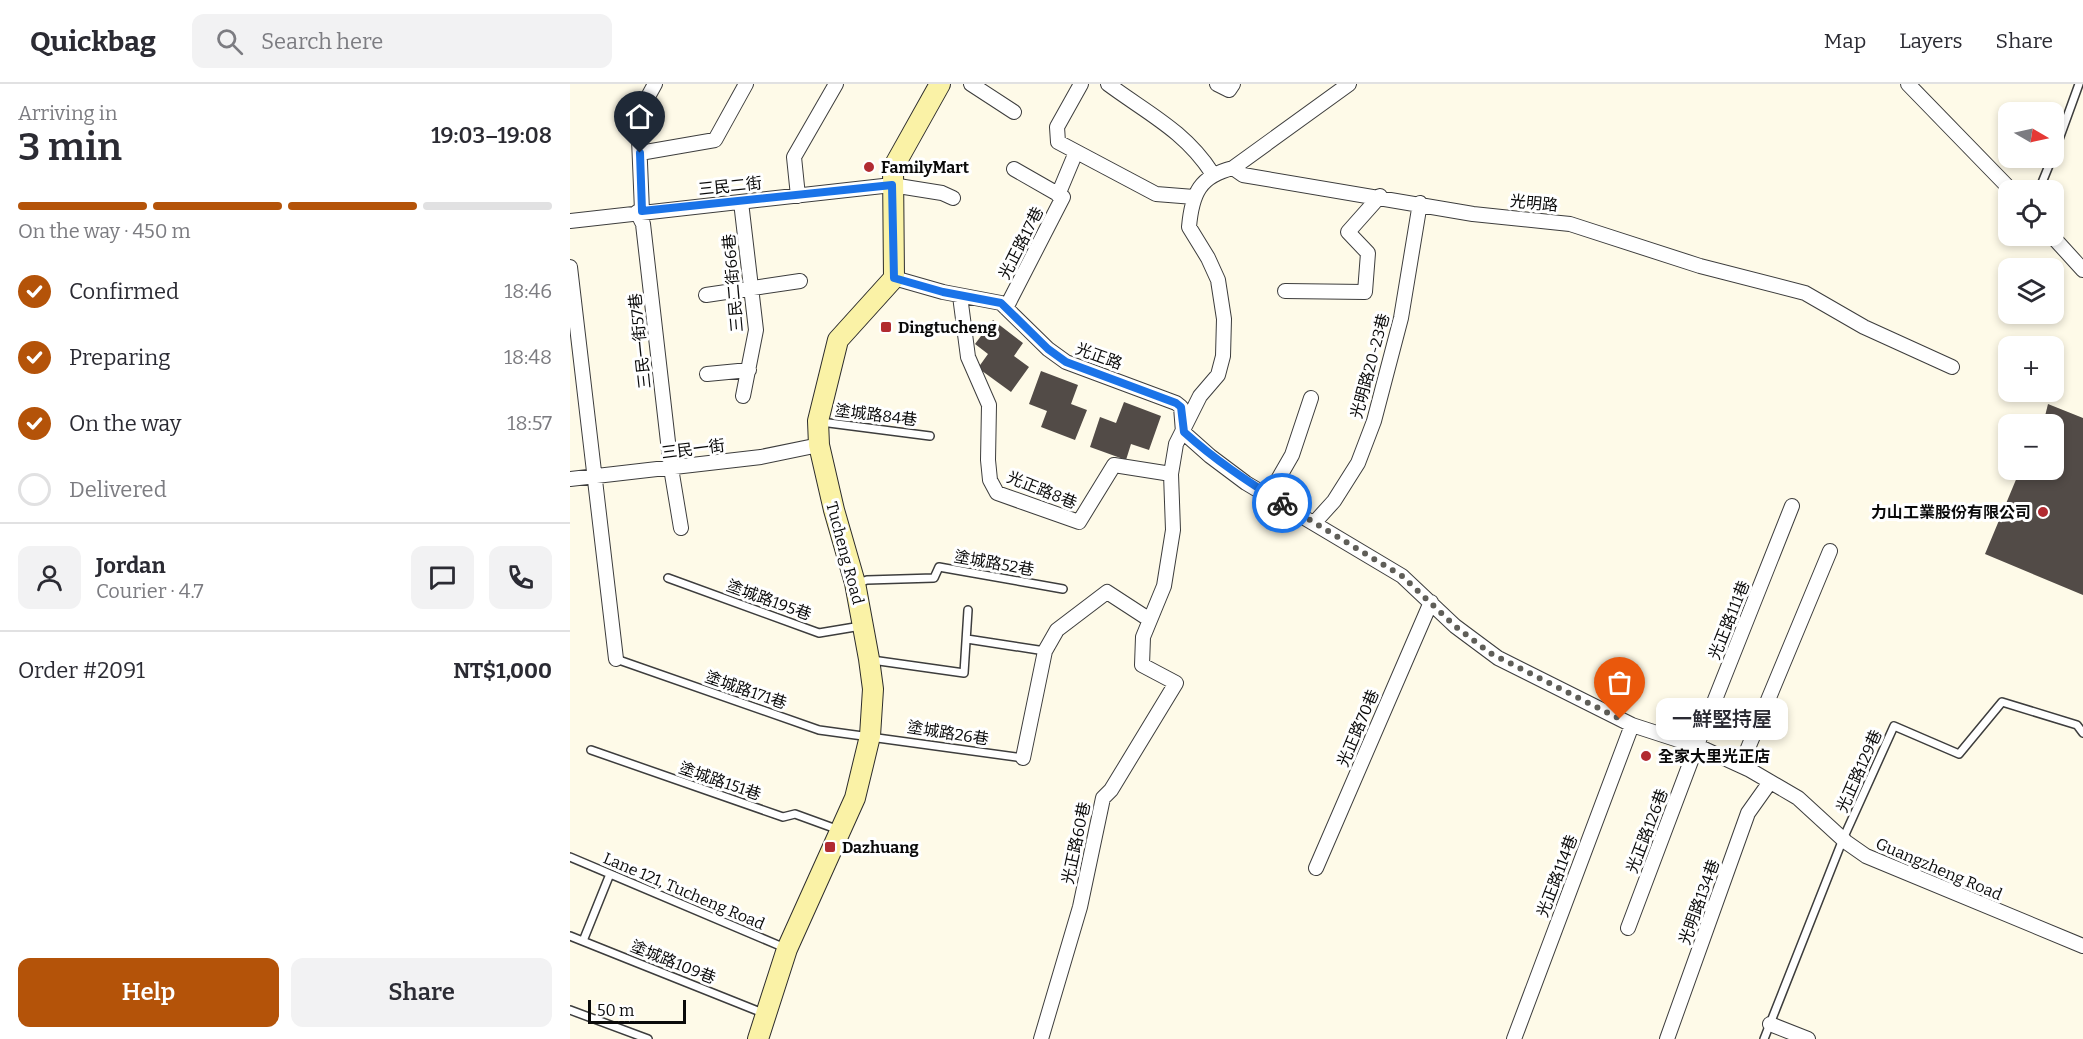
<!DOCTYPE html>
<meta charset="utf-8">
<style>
:root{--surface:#fff;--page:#f2f2f3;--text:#2b2b33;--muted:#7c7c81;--line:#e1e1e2;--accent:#b45309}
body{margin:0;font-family:Bitter,"Noto Sans TC",serif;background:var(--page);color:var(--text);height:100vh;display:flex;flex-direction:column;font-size:22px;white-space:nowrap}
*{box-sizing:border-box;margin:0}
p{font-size:20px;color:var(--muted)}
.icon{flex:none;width:33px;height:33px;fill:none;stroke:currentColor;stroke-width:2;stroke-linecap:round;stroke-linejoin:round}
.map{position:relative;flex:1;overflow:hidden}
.side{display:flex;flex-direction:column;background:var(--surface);width:570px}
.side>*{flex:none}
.needle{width:39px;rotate:99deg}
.buttons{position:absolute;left:1428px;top:18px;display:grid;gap:12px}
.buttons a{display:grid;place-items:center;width:66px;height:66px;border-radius:12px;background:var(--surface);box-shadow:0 3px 9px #0003;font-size:30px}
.scale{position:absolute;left:18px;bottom:15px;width:98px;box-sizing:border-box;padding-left:6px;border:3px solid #0a0a0a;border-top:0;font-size:16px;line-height:21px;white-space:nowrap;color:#0a0a0a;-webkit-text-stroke:4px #fff;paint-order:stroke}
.pin{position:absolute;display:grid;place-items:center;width:51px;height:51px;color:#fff;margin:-62px -26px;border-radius:50% 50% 50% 0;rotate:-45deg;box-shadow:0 0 6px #0007}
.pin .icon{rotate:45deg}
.courier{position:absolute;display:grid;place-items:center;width:60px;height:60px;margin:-30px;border:4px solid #1a73e8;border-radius:50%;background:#fff;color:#222;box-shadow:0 2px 8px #0007}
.bubble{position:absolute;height:42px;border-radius:12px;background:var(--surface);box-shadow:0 3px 9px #0003;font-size:20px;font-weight:600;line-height:42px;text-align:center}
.summary em{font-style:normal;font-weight:600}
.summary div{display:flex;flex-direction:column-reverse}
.summary{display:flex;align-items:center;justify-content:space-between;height:102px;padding:0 18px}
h1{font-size:39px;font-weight:600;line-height:45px}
.bar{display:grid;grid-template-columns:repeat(4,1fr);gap:9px 6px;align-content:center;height:72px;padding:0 18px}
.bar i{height:8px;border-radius:4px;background:var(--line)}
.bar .current{background:var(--accent)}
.bar p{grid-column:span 4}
.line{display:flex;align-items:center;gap:15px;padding:0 18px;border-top:2px solid var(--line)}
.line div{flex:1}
.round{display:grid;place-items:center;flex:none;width:63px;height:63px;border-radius:12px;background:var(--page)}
ol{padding:0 18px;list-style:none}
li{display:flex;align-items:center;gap:18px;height:66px}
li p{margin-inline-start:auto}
li .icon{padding:6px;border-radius:50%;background:var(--accent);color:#fff;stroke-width:4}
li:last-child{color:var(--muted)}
li i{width:33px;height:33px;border:3px solid var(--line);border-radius:50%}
.cta{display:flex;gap:12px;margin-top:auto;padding:12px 18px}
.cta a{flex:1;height:69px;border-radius:12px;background:var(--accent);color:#fff;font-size:24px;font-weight:600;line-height:69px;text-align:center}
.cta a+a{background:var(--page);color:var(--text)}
header{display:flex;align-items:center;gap:36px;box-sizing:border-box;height:84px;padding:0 30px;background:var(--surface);border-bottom:2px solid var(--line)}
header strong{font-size:28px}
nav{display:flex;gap:33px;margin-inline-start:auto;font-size:21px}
.search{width:420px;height:54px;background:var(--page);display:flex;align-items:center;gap:15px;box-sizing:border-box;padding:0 21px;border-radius:12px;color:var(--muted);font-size:22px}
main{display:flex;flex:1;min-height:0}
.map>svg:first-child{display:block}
.building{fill:#524b47}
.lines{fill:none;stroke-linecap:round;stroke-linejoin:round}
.lane-casing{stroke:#3d3d3d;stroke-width:10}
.street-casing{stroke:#3d3d3d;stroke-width:16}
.secondary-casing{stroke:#2c2c2c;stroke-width:22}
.lane{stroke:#fff;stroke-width:7}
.street{stroke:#fff;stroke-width:14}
.secondary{stroke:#faf2a6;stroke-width:20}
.done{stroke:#5f5e58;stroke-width:6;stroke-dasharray:0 10.8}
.route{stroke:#1a73e8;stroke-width:8}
.poi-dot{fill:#b12b31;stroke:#fff;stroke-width:2}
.labels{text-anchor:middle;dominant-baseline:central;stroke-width:6;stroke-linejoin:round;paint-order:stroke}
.poi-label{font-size:16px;font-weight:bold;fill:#0a0a0a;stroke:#fff;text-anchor:start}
.street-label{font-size:16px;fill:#0a0a0a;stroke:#fff}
</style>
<header>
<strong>Quickbag</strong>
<div class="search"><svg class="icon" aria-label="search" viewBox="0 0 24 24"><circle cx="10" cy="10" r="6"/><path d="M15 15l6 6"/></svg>Search here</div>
<nav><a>Map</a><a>Layers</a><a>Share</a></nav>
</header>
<main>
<section class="side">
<div class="summary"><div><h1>3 min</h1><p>Arriving in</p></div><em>19:03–19:08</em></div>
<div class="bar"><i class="current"></i><i class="current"></i><i class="current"></i><i></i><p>On the way · 450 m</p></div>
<ol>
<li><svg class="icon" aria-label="check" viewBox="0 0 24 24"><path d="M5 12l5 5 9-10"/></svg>Confirmed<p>18:46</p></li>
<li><svg class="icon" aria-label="check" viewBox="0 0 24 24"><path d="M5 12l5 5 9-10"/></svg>Preparing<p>18:48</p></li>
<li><svg class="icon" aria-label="check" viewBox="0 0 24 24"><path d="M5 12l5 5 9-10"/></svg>On the way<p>18:57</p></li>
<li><i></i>Delivered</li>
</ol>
<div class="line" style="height:108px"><a class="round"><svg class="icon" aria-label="person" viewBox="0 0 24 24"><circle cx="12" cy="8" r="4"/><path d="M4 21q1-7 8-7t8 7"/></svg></a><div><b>Jordan</b><p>Courier · 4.7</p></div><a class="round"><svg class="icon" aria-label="chat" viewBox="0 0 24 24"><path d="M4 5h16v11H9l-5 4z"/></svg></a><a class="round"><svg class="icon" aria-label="phone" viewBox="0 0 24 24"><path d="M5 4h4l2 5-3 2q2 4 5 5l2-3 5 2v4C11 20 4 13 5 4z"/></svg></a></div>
<div class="line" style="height:78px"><div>Order #2091</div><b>NT$1,000</b></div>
<div class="cta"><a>Help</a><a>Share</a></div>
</section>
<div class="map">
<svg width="1513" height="955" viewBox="0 0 1513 955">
<rect width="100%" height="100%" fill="#fefae8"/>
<!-- building -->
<path class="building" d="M423,236L453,259L444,272L459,283L441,308L408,284L418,270L405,260Z
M471,287L508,301L501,320L517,326L505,356L471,343L477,327L459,320Z
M554,318L591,332L579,366L561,360L556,376L520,363L530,333L546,339Z
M1478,320L1513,334V511L1415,470L1450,386H1484V340H1468L1471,332H1475Z"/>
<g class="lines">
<!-- lane casing -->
<g class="lane-casing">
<path id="lane" d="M1484,69L1509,0
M1469,106L1482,74
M251,338L360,352
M98,494L249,549L291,542
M288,499L297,496L364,494L369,483L493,505
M397,555L475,567
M46,575L249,646L453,674
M302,576L394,589L398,526
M21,666L213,733L225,730L269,746
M0,773L215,864
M0,852L193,929
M13,857L40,790
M0,926L78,955
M1194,955L1273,755L1324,642L1389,670L1432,618L1507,641L1513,649"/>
</g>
<!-- street casing -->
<g class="street-casing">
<path id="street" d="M401,0L444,28
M511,0L487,43L488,58L586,110L624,113
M538,0C577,29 615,47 642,89
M647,0L659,6L663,0
M1338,0L1441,106
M70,69L145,56L176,0
M663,84L673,91L903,130L1000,140L1130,182L1235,209L1294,243L1382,283
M488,111L506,68
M228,112L224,73L266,0
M171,118L186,246L173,312
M72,127L68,31L85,0
M67,128L73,140L101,384L111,444
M0,137L322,101L372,109L383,114
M1482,152L1513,186
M0,183L46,575
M324,194L373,208L431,219L478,265L496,278L606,319L611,323L613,348L640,372L676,399L832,492L885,542L928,574L1062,641L1130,663L1180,686L1228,714L1276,758L1296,772L1513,862
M715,207L795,208L798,169L778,148L810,112
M136,211L230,197
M390,212L398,273L419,321L418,376L420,396L427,409L509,438L544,381L601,390
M436,224L493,113L444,85
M137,290L179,286
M0,395L191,373L249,361
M699,411L722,371L741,314
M745,438L764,417L788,379L804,337L831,234L850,119
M453,674L475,567L487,546L537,508L580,536
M1171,681L1260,467
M746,784L861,518
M1058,844L1127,661L1222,422
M1200,940L1238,955
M471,955L510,823L533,714L541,706L606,599L572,581L573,553L594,502L603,446L601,390L606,360L630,312L648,291L653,272L654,235L648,196L638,174L619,143C622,109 630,92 663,84L779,0
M944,955L1062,641
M1097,955L1178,729L1200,698"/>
</g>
<!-- secondary casing -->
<g class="secondary-casing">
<path id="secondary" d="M188,955L217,865L285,714L300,652L303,605L299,575L285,499L264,426L249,361L248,337L268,256L324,194L323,84L370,0"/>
</g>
<!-- lane -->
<use href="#lane" class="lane"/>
<!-- street -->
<use href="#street" class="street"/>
<!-- secondary -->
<use href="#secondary" class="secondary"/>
</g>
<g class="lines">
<!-- done -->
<path class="done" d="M712,419L832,492L885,542L920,569L1050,635"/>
<!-- route -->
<path class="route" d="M70,69L72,127L322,101L324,194L373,208L431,219L478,265L496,278L606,319L611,323L614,348C645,376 677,397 712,419"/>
</g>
<!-- markers -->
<g class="poi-dot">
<circle cx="299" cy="83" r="6"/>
<rect x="310" y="237" width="12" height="12" rx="3"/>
<circle cx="1473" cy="428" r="6"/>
<circle cx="1076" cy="672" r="6"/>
<rect x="254" y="757" width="12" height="12" rx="3"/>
</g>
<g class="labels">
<!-- poi labels -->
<g class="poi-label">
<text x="311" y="83">FamilyMart</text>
<text x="328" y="243">Dingtucheng</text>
<text x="1461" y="428" text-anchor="end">力山工業股份有限公司</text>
<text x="1088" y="672">全家大里光正店</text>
<text x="272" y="763">Dazhuang</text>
</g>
<!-- street labels -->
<g class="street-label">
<text transform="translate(160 102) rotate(-6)">三民二街</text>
<text transform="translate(964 119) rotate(6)">光明路</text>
<text transform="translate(451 159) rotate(-63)">光正路17巷</text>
<text transform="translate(163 199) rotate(-95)">三民二街66巷</text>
<text transform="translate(70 257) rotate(-96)">三民一街57巷</text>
<text transform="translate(529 272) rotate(20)">光正路</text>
<text transform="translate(800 282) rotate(-75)">光明路20-23巷</text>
<text transform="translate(306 331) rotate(7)">塗城路84巷</text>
<text transform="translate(123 365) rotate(-7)">三民一街</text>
<text transform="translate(472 406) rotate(22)">光正路8巷</text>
<text transform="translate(275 469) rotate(75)">Tucheng Road</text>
<text transform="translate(424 479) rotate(10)">塗城路52巷</text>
<text transform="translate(199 516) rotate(20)">塗城路195巷</text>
<text transform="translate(1159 536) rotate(-68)">光正路111巷</text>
<text transform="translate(176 606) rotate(19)">塗城路171巷</text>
<text transform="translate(788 644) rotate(-67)">光正路70巷</text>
<text transform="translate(378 649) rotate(9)">塗城路26巷</text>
<text transform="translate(1289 687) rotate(-66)">光正路129巷</text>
<text transform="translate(150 697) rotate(19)">塗城路151巷</text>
<text transform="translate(1077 747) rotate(-69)">光正路126巷</text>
<text transform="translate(506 759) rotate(-78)">光正路60巷</text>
<text transform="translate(1369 785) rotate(23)">Guangzheng Road</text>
<text transform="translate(987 792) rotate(-69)">光正路114巷</text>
<text transform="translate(114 807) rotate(23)">Lane 121, Tucheng Road</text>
<text transform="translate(1129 818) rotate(-70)">光明路134巷</text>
<text transform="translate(103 878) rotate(22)">塗城路109巷</text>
</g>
</g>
</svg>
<div class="buttons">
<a><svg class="needle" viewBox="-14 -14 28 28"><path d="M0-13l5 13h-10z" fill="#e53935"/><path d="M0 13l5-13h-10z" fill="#7c7c81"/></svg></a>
<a><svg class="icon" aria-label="locate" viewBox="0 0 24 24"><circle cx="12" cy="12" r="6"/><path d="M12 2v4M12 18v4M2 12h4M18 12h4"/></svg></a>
<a><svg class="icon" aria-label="layers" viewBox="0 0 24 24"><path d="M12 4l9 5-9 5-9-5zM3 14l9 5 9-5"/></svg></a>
<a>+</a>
<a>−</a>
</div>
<div class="scale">50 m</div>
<div class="pin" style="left:1050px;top:635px;background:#ea580c"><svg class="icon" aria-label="bag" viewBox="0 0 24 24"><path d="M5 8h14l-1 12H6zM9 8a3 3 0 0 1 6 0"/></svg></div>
<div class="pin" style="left:70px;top:69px;background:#1f2937"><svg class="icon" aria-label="home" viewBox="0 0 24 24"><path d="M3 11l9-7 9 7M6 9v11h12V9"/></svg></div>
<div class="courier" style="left:712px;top:419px"><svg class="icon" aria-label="bike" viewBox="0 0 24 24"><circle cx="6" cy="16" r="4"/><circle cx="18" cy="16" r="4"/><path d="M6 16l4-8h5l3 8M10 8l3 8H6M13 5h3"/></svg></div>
<div class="bubble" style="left:1086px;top:614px;width:132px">一鮮堅持屋</div>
</div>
</main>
